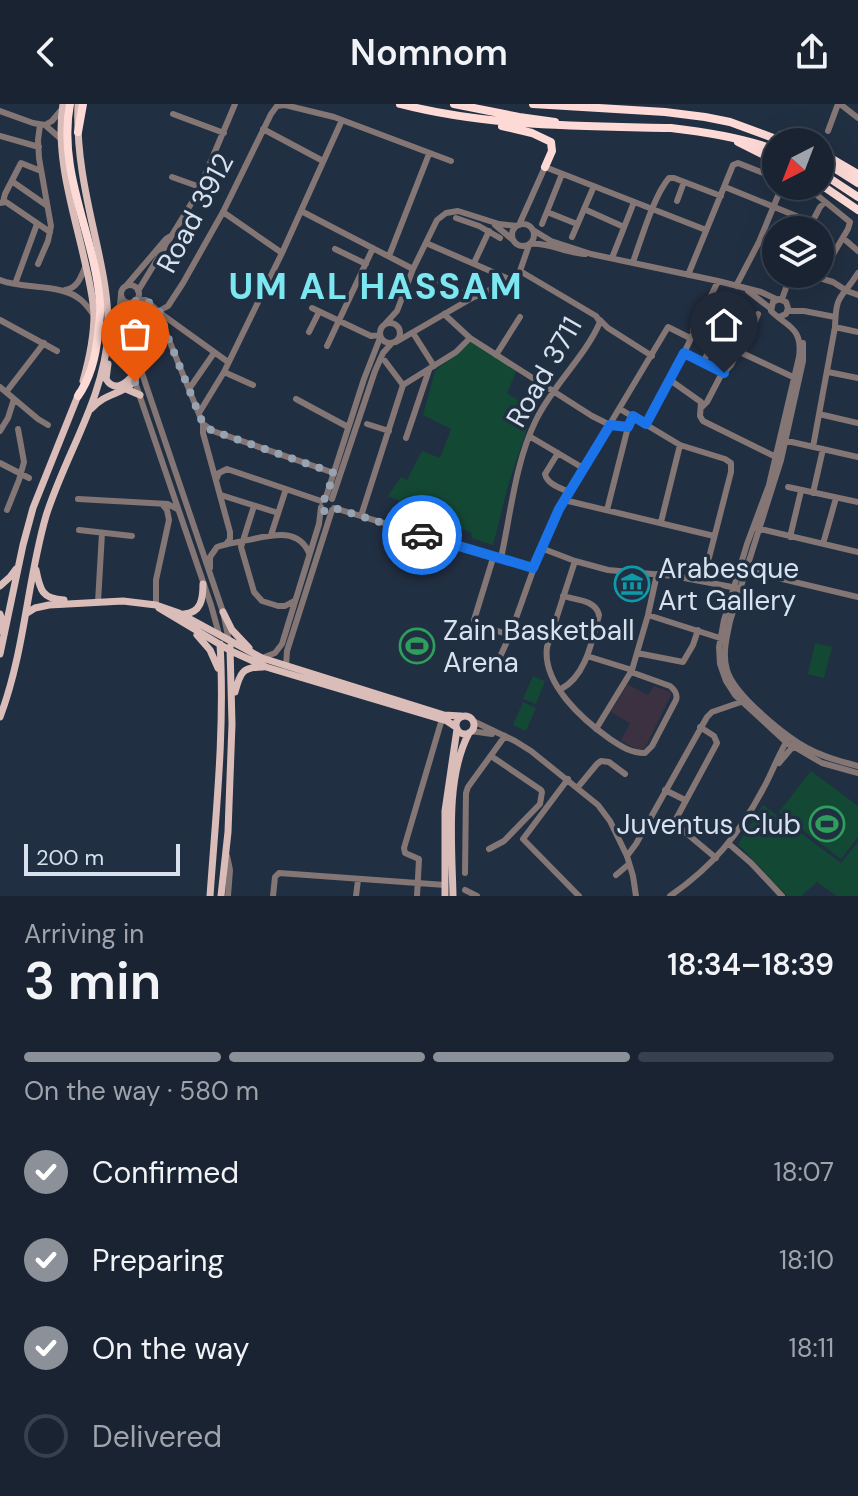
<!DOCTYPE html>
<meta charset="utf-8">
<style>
:root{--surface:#192332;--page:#222b3a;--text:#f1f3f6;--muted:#9fa4ac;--line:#37404d;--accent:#8c9099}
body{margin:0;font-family:"DM Sans",sans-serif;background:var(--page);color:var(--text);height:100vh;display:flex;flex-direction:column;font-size:30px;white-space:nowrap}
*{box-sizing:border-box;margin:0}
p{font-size:26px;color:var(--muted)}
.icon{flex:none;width:44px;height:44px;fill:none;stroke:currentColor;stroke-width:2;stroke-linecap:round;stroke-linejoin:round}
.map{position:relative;height:792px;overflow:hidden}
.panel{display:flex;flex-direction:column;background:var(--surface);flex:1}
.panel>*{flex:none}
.needle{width:52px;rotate:222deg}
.fabs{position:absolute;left:762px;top:24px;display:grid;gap:16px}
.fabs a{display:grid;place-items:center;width:72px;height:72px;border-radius:50%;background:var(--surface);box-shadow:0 8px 32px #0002,0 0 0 2px var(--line);font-size:40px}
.scale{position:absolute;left:24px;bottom:20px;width:156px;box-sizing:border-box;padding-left:8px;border:4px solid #d8e2ee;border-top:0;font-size:22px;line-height:28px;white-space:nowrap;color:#d8e2ee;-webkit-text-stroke:6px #212f42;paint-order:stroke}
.pin{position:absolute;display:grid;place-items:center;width:68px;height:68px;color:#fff;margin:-82px -34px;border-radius:50% 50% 50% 0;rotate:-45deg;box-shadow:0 0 8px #0007}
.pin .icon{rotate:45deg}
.courier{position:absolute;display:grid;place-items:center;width:80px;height:80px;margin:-40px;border:6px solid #1a73e8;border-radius:50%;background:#fff;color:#222;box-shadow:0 2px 10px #0007}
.head em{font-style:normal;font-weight:600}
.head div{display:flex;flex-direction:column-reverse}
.head{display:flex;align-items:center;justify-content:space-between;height:136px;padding:0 24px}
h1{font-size:52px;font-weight:600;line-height:60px}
.bar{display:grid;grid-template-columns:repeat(4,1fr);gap:12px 8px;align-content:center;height:96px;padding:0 24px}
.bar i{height:10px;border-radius:6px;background:var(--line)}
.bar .on{background:var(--accent)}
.bar p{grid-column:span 4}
ol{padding:0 24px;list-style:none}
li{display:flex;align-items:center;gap:24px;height:88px}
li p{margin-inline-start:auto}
li .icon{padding:8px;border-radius:50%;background:var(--accent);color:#fff;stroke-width:4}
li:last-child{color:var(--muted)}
li i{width:44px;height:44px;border:4px solid var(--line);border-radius:50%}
header{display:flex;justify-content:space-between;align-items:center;height:104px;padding:0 24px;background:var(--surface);font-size:36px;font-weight:600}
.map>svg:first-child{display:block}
.education{fill:#3c3141}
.green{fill:#134934}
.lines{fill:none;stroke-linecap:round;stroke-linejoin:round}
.minor{stroke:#847674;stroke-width:6}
.major{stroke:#dabdb9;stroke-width:7}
.highway{stroke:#fddad5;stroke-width:8}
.done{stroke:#98a3b2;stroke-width:8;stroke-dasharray:0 14.4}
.route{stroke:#1a73e8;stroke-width:10}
.labels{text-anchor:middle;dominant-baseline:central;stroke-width:7;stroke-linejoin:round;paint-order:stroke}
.street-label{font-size:28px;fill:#d8e2ee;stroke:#212f42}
.poi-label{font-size:28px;fill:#d8e2ee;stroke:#212f42;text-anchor:start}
.district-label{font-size:36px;font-weight:bold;letter-spacing:2px;fill:#7ce7f0;stroke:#212f42}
</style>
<header><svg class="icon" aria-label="back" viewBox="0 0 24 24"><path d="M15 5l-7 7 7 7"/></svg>Nomnom<svg class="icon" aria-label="share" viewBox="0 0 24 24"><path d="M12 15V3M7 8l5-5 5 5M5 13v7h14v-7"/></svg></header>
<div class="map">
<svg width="858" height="792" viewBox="0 0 858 792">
<rect width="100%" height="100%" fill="#212f42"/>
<!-- education -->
<path class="education" d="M627,580L648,591L654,582L670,588L671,591L645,644L639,646L621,637L630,619L611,608Z"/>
<!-- green -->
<path class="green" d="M472,237L517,266L507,289L521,298L515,315L528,322L508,381L493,441L472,434L471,428L455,423L430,409L388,392L401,373L407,376L422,347L440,354L451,325L423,311L435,267Z
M815,539L832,543L824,574L808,570Z
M533,572L545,577L536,600L523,595Z
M523,598L536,604L526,627L513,621Z
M811,667L858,702V733L841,755L779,708Z
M763,701L841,759L858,738V792H837L817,778L801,792H787L738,740Z"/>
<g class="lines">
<!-- minor -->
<path class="minor" d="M840,0L858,14
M0,7L33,19L45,21L61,35
M173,10L224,29
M45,21L52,17L62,5
M263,25L323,57
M828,27L838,0
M0,32L39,43
M172,73L200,83
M13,78L46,101
M803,82L812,87L850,118L848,125L829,157L825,160L820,159
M725,83L811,118
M677,97L684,78
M3,98L5,90L21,59L41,67
M0,99L6,98L50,128
M584,105L624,123
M301,107L413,165
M223,108L282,149
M547,108L577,120
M456,114L479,122L500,134
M542,120L562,70
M512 131a11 11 0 1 1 22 0a11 11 0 1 1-22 0Z
M495,121L513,136
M519,121L545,63L706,126
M533,126L551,137L591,150L718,177L761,188L776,195
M808,126L820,103L825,98
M572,133L594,82
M843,134L858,147
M759,138L776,145
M426,139L511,176
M530,140C548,138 566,149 585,150
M335,145L366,160
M389,152L429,50
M612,154L634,98
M633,158C641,136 654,91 669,74H674L721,92
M474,159L489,127
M38,160L48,137L51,122L39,54L38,36L40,21
M806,170L833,178L847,187L858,191
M688,171L733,61L738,59L776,74
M0,176C24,186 62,179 81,196C86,200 90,206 94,211
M439,177L472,194
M15,180L37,120
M121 190a9 9 0 1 1 18 0a9 9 0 1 1-18 0Z
M126,182L166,135L169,133
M736,182L759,138L782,82
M65,186C78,184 81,173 86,161
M138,187L197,90L235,0
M748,187L770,204
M121,191L118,216L123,243L211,501L219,530
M782,195L791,170
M135,196H146L160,209L167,231L203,320V329L230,428V435L226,440
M132,198L127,216L129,231L223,508L229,537
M312,204L371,232L380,231
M159,207L168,202L183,179L223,108L271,10L277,2L285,1L334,13L451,57
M788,207H804L835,213
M160,209L228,258
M444,210L470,234L592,312L610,321L628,323
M779,213L786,210L788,204L786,198L779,195L773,198L771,207C787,223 803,223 799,253L769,381L747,440L724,516L719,543L720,560L726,577L735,591L786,638L822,659L858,669
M0,216L57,247
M600,216L608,224L652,252
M380 229a10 10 0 1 1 20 0a10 10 0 1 1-20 0Z
M385,220L397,207L413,165L437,116L446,109L458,107L499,120L517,122
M835,223L858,228
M693,226L793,273
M309,228L319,208
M413,229L434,262
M396,238L472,194L514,175L520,167L529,141
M803,239V257L781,356L730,517C727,533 722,549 727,566C734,591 787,634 811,646C826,654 842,658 858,662
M327,242L373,144
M684,249L724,269
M742,249L758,210
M496,251L520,213
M385,257L403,281
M703,259L714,236
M224,268L253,281
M828,268L858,274
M670,276L701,298L700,312L703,317L776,353
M403,281L456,248L470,234
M0,283L38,315L48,321
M189,285L214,249
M7,287L44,239
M296,295L348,323
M702,303L707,298L720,273L731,261L738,247
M620,305L680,341L725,355L731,359V368L703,477
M199,309L224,268L282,149L342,16
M819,310L858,319
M203,320L213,327L334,369
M367,320L389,327
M646,320L684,249L718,177
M0,327L8,314L14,295
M529,332L583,364
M406,334L429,266
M783,336L858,353
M813,343L835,223C836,188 841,196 858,169
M558,349L545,370C547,380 560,384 569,388
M0,359L29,374
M216,376L219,369L227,365L321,397
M788,383L858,398
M813,389L823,345
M221,391L278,409
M326,393L364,275L380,234
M78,395L168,400L177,405
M332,395L375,267L383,249L391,240
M564,396L714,432
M254,402L241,443L254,488L262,497L278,502H285L294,497
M334,404L533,464
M7,406L19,376L24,358L18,325
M607,406L627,327L633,312
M361,412L403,281
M661,418L680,341
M756,424L858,448
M79,426L132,432
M271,431L286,385
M790,433L801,387
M823,440L836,394
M541,444L575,457L608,466L674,472L737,484
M494,451L474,516L478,521L510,531
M501,454C511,409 515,359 536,316C552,282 585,253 600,218L596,212L520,167
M575,457L547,543C542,580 583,616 610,635C622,643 631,649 645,649L652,642L676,596C678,590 675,586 670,582L631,568
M210,464V453L217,443C226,440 234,439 243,437C266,433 297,421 309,449
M744,466L858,493
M98,498L102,429
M156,501V476L169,416L167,406L162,400
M648,511L723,535
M637,549L683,558L693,541L698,526
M587,552L632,566
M262,554L275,549L282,540L319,420L321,403
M499,555L510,531L541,444L559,405L668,223L690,234
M286,562L287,547L332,406
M561,585C586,572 592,537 599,511C596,496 576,496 563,492
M473,617L515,637L531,647L598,701L610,717L627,752L633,772L636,792
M700,623L714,632L717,639L676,715L679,723L716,754
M596,625L632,566L648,511L657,470
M471,627L492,630
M779,659L795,640
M568,675L523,735L579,792
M578,683L597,660L601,657L609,658L625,670
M665,686L685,696
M729,740L751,759L782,792
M489,745L504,737L540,700L542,688L541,686L491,652
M227,752L230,766L228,792
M627,752L636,740L707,613L712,608L741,598
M465,769L466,689L468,683L505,632
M616,771L629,760
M465,786L477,792
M273,792L275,773L279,769L445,781
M356,792L358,776
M417,792L419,755L405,749L404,744L442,615
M670,792C712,763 739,731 763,685C772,669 778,651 788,635"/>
<!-- major -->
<path class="major" d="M63,0C55,51 73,105 84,154C88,172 93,191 94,210C94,232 89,256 83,277
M108,260L106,275C114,288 125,281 133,271
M126,285L140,291
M91,305C109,284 134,293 139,263
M36,466C40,486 42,495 64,496
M0,482L10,473L16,465
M159,504L231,547L266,563L447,617L456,623
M223,508L232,526L249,544
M27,509L35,504L49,501L123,497L156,501L179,509L262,554L444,611L461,612
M0,510L2,516L1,527
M184,510C201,509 203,495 203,480
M197,531L210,546L218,564
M0,550L23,441L33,404L79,289
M235,588C240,569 242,563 263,563
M456 621a9 9 0 1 1 18 0a9 9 0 1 1-18 0Z
M0,613C25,547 27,477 46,412C65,351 105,293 108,228C109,195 102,164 95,132C85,88 76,45 78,0
M210,792C216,708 225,624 220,540
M221,792L228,728L232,620L230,543
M445,792V707L457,625
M453,792C452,742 445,674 469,629"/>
<!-- highway -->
<path class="highway" d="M70,0C57,69 95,131 100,199C101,209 99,219 98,229C96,253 91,273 78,292
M400,0C489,23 580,22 671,24C706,28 743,34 776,46
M454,0L519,13L555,18
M533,0L665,8L705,13L730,18L784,38
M502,22L532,29L551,38L552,47L545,63
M78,28L83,0
M781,31L798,38
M738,38L776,57
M820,48L858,70
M820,55L858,79
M820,68L858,93
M820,80L858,106"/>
</g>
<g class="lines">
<!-- done -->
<path class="done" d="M135,278C144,256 127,240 127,218C127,210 130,204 132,198L143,195L155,202L160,209L167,231L201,315L206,323L213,327L334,369L326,393L321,399L324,407H330L334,404L422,431"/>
<!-- route -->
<path class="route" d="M422,431L533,464L559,405L610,321L628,323L633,312L646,320L684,249L724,269"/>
</g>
<!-- icons -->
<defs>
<g id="museum-ring" transform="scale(1.8)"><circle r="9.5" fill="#212f42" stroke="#0f9aa8" stroke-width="1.5"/><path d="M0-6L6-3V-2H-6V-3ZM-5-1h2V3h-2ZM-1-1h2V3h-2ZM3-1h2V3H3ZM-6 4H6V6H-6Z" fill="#0f9aa8"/></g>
<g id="stadium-ring" transform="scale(1.8)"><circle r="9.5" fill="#212f42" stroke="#2e9e5b" stroke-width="1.5"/><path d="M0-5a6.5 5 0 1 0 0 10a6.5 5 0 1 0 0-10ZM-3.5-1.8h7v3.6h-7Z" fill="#2e9e5b"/></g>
</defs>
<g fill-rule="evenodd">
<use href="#museum-ring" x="632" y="480"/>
<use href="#stadium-ring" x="417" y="542"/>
<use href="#stadium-ring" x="827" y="720"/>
</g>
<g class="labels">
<!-- street labels -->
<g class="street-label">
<text transform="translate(195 109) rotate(-62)">Road 3912</text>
<text transform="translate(544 268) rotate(-60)">Road 3711</text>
</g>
<!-- poi labels -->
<g class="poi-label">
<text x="658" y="464">Arabesque<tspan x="658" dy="32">Art Gallery</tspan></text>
<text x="443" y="526">Zain Basketball<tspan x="443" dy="32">Arena</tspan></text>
<text x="801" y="720" text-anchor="end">Juventus Club</text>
</g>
<!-- district labels -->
<g class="district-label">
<text x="376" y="182">UM AL HASSAM</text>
</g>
</g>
</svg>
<div class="fabs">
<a><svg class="needle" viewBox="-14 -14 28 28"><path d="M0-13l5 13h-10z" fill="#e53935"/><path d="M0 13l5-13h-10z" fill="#9fa4ac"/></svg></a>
<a><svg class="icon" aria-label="layers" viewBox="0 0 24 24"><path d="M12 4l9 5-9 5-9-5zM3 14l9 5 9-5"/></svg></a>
</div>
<div class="scale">200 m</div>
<div class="pin" style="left:135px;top:278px;background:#ea580c"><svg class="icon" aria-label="bag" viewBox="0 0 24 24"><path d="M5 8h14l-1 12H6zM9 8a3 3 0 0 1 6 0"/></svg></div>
<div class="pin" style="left:724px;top:269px;background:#1f2937"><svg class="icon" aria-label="home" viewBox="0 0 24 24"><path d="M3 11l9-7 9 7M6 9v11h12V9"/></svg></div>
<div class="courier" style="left:422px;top:431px"><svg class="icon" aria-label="car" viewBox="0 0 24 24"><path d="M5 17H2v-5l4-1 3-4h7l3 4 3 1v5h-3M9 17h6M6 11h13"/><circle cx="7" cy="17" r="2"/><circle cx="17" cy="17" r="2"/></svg></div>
</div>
<section class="panel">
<div class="head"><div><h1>3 min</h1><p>Arriving in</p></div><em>18:34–18:39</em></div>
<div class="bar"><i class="on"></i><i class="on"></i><i class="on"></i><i></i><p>On the way · 580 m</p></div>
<ol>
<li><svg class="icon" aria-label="check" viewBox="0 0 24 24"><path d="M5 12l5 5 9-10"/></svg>Confirmed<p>18:07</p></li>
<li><svg class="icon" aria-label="check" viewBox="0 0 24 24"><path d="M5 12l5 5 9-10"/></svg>Preparing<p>18:10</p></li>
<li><svg class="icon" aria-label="check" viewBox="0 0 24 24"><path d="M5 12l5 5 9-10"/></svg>On the way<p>18:11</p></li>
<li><i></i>Delivered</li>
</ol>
</section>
